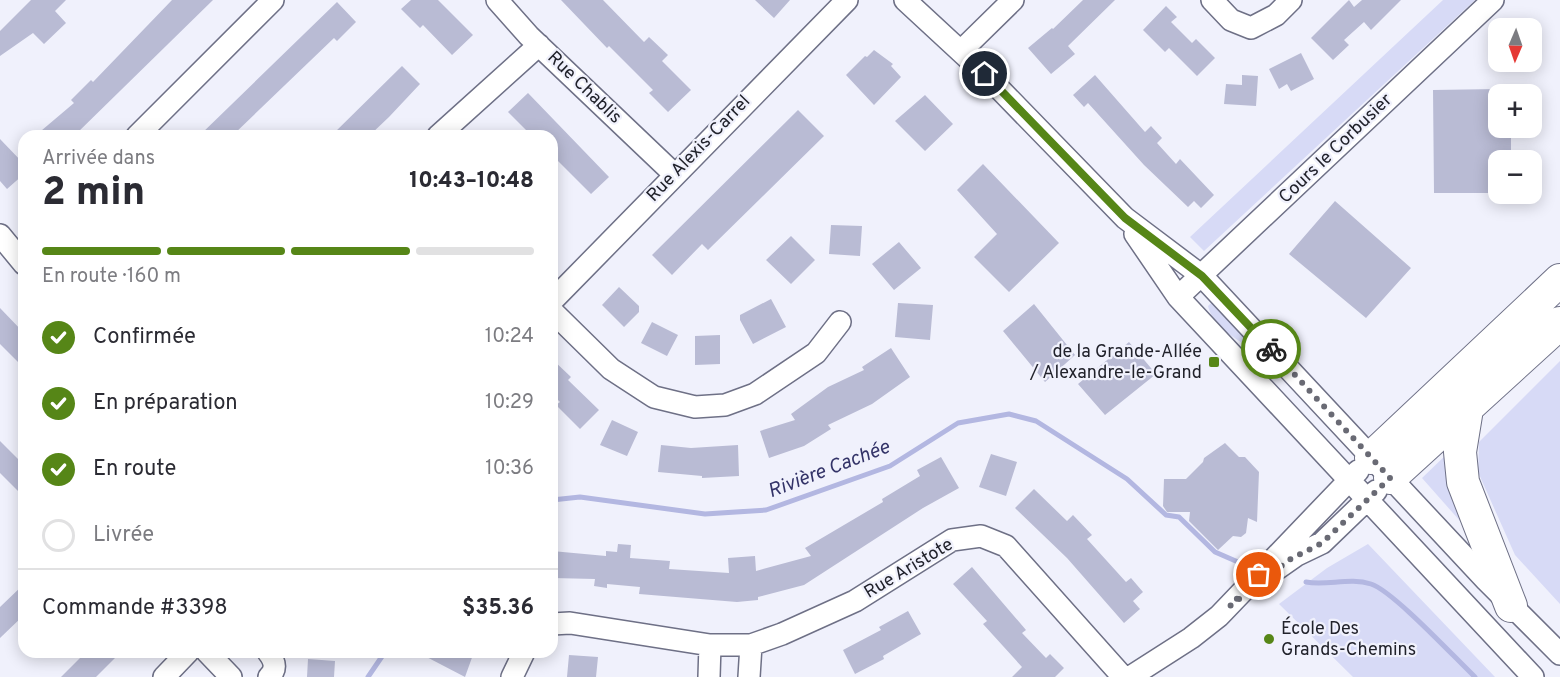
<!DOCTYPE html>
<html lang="fr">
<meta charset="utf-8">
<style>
:root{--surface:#fff;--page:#f2f2f3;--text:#2b2b33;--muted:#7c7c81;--line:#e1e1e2;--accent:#568617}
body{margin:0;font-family:Overpass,sans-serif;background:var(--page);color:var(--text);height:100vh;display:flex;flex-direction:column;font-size:22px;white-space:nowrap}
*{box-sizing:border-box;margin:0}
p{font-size:20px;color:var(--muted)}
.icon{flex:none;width:33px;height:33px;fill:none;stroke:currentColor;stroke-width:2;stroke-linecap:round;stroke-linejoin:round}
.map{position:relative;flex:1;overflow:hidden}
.drawer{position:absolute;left:18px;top:130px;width:540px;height:528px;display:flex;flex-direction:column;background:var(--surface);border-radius:18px;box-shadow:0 3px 15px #0003}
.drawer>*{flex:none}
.needle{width:39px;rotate:182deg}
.buttons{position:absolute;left:1488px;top:18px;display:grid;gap:12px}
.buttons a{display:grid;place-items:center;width:54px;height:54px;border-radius:12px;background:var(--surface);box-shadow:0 3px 15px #0003;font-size:30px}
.pin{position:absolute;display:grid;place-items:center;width:51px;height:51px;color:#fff;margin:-26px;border:3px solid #fff;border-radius:50%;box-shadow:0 2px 6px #0007}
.courier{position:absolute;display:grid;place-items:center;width:60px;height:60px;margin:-30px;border:4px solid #568617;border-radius:50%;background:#fff;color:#222;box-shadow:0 2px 8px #0007}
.overview em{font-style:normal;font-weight:800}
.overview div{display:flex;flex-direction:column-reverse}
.overview{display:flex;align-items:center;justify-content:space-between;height:102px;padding:0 24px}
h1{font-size:39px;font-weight:800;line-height:45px}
.bar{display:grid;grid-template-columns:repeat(4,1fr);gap:9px 6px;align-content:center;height:72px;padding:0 24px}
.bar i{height:8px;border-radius:4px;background:var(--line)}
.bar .current{background:var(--accent)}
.bar p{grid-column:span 4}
.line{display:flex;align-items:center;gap:15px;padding:0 24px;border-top:2px solid var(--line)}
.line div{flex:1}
ol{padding:0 24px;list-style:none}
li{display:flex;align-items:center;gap:18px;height:66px}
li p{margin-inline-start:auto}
li .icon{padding:6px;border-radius:50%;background:var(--accent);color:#fff;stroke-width:4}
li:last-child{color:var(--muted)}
li i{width:33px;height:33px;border:3px solid var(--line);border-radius:50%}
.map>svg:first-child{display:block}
.green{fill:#d7daf6}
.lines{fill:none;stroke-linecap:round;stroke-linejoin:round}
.stream{stroke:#b3b7e1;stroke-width:5}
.building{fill:#b9bbd4}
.minor-casing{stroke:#6e7086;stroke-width:24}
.highway-casing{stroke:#6e7086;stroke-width:34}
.minor{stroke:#fff;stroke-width:21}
.highway{stroke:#fff;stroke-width:32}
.done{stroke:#696a74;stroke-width:6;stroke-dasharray:0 10.8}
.route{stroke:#568617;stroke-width:8}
.poi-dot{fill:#568617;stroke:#f0f1fc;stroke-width:2}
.labels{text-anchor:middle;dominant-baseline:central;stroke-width:4.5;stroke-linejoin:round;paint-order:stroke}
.street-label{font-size:18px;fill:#21222b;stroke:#f0f1fc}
.poi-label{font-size:18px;fill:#21222b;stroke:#f0f1fc;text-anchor:end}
.water-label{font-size:20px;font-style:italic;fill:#333368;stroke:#f0f1fc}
</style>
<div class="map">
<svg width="1560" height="677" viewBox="0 0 1560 677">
<rect width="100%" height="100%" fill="#f0f1fc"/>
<!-- green -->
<path class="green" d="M1443,0H1475L1204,251L1190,237Z
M1211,303L1213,304L1258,351L1256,352C1239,340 1213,328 1208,306Z
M1560,361V604L1515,555L1478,472L1479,442Z
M1448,453L1468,530L1422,478Z
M1368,544L1495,677H1353L1279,604L1327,568Z"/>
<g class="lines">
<!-- stream -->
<path class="stream" d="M552,500L580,497L705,514L766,510L890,466L958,423L1009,414L1036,421L1127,479L1166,515L1179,517L1215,552L1238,562
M1306,582C1327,586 1350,577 1371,584C1393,591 1454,657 1475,677
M368,677L385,652"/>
</g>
<!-- building -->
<path class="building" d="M31,0H66L55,11L66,23L44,44L33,33L0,56V31Z
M172,0H213L74,136H35L74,103L71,100L91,80L93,82Z
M411,0H438L473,35L452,55L423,25L420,28L401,9Z
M561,0H603L644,42L649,37L668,55L662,61L691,90L668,112L649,93L653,90L609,46L607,48Z
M755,0H790L774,18Z
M1083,0H1115L1068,46L1075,54L1051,74L1028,48L1052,28L1053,29Z
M1349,0L1354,7L1362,0H1401L1371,30L1364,22L1344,40L1349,45L1333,60L1311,38Z
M337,2L356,22L337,41L334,38L232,136H199Z
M1166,6L1177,17L1171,22L1192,43L1196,39L1215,58L1197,76L1169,48L1165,52L1143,30Z
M874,50L893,64L891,66L901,77L874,105L846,75L865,56L867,57Z
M1301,53L1314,79L1291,91L1287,84L1279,89L1269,69Z
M402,66L420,84L389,117L369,136H331Z
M1095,75L1145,132L1151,126L1162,138L1157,143L1176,164L1180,159L1214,195L1201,208L1194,201L1188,207L1144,165L1088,103L1084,107L1073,95Z
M1242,75L1258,76L1256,106L1224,104L1226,84L1242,85Z
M1498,89V128H1511V160H1498V193H1434L1433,90Z
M528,93L609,177L591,194L552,155V136H532L508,112Z
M925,95L953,124L925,151L895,121Z
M798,110L824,136L708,250L702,244L672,275L652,255Z
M0,139L24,164V174L7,189L0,181Z
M983,164L1059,243L1009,292L974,257L997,234L957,190Z
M1335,201L1411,268L1366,318L1289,254Z
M831,225L862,226L860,256L829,254Z
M791,236L815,260L791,284L766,260Z
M899,242L921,268L894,290L872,264Z
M619,287L639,306V312L624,327L602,305Z
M771,299L786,327L753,344L740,320V315Z
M898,303L933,305L930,340L895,337Z
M1034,304L1075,355L1045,382L1003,331Z
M0,308L24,333V368L0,344Z
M652,322L678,335L667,356L641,343Z
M720,335V364L695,365V336Z
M1129,342L1156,374L1105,415L1078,384Z
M891,348L910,377L872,404L828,425L831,429L804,446L769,458L760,431L795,420L791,414L828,387L864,370L862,367Z
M552,359L571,377L568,380L599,410L580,429L556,405L560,402L552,394Z
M612,420L638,432L627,456L600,445Z
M0,441L24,465V497L0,473Z
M1225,443L1239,457H1245L1259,472L1257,522L1248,518L1246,533L1241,537L1233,536L1218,550L1189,521L1190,512H1167L1163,506L1164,479H1186L1203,462L1204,458Z
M661,445L691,448L738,445L739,476L702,478V476L658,472Z
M991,454L1017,462L1006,496L979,487Z
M941,457L959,488L923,508L804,585L758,597V600L737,602L639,594L640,587L607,584V588L594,586L595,579L552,578V551L606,556V551L617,552L618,544L631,545L630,558L670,561L669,569L729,573L728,558L755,556L756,571L811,556L805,548L883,502L882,499L920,476L917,470Z
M1034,489L1067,521L1073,515L1092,535L1087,539L1126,582L1131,578L1143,592L1133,601L1140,609L1124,623L1067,558L1015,508Z
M972,567L1026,630L1022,633L1046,658L1050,654L1064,668L1055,677H1012L1022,667L983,624L987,621L953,584Z
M24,584V615L0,638V607Z
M908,611L921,634L883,656L884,659L855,674L843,650L881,630L879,627Z
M86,652H121L96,677H61Z
M417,652H474L465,677Z
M569,655L598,657L596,677H567Z
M308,659L335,661L334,677H307Z"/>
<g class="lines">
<!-- minor casing -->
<g class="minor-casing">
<path id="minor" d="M497,0L529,36L674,174
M905,0L985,74L1125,218L1202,276L1486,580L1560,654
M1212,0L1231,20L1251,28L1276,15L1291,0
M961,51L1013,0
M137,136L273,0
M438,136L539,45
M1135,234L1178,297L1533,677
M0,235L24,264
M1178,297L1493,0
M552,301L847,0
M552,311L611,369L654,397L695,407L725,405L755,394L816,353L840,322
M1277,569L1297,555L1322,543L1376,491
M552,624L570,623L710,645H751L782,634L855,601L952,540L981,536L1006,546L1123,677
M207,652L231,677
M268,652C275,661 277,669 269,677
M164,677L188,652
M512,677L524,652
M709,677L710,645
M749,677L751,645
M1130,677L1191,638L1219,616L1358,471"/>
</g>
<!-- highway casing -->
<g class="highway-casing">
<path id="highway" d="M1467,409L1460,452L1463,482L1511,606
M1371,458L1560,280
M1390,478L1560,323"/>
</g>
<!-- minor -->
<use href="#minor" class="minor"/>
<!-- highway -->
<use href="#highway" class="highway"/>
</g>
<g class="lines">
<!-- done -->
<path class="done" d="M1259,575L1230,606L1289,560L1322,543L1390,478L1271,349"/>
<!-- route -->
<path class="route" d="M985,74L1125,218L1202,276L1271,349"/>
</g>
<!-- markers -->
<g class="poi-dot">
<rect x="1208" y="356" width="12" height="12" rx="3"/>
<circle cx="1269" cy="639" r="6"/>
</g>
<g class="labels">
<!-- street labels -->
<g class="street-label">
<text transform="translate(584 88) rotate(44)">Rue Chablis</text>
<text transform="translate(699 149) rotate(-46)">Rue Alexis-Carrel</text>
<text transform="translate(1336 149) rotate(-44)">Cours le Corbusier</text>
<text transform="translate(909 569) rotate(-31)">Rue Aristote</text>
</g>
<!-- poi labels -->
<g class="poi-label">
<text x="1202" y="352">de la Grande-Allée<tspan x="1202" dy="21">/ Alexandre-le-Grand</tspan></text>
<text x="1281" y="629" text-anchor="start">École Des<tspan x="1281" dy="21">Grands-Chemins</tspan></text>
</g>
<!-- water labels -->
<g class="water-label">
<text transform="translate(829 470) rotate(-21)">Rivière Cachée</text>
</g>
</g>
</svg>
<div class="buttons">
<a><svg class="needle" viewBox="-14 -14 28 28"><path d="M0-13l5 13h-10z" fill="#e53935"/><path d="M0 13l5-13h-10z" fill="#7c7c81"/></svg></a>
<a>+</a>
<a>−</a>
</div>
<div class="pin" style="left:1259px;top:575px;background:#ea580c"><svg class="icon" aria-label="bag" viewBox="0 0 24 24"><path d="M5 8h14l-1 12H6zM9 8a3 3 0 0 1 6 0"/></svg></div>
<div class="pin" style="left:985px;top:74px;background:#1f2937"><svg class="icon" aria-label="home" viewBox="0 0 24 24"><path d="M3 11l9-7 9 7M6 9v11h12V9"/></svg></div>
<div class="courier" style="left:1271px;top:349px"><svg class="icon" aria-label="bike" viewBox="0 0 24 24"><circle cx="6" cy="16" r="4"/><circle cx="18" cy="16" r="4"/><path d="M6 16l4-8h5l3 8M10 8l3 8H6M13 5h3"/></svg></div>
<section class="drawer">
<div class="overview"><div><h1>2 min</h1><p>Arrivée dans</p></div><em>10:43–10:48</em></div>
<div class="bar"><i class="current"></i><i class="current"></i><i class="current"></i><i></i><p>En route · 160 m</p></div>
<ol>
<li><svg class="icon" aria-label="check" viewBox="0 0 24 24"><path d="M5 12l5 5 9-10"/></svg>Confirmée<p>10:24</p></li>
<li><svg class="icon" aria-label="check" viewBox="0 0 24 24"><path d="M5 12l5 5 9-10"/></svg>En préparation<p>10:29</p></li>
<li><svg class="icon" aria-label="check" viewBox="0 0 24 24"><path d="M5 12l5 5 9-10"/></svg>En route<p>10:36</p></li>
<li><i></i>Livrée</li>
</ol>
<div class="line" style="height:78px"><div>Commande #3398</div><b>$35.36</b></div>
</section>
</div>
